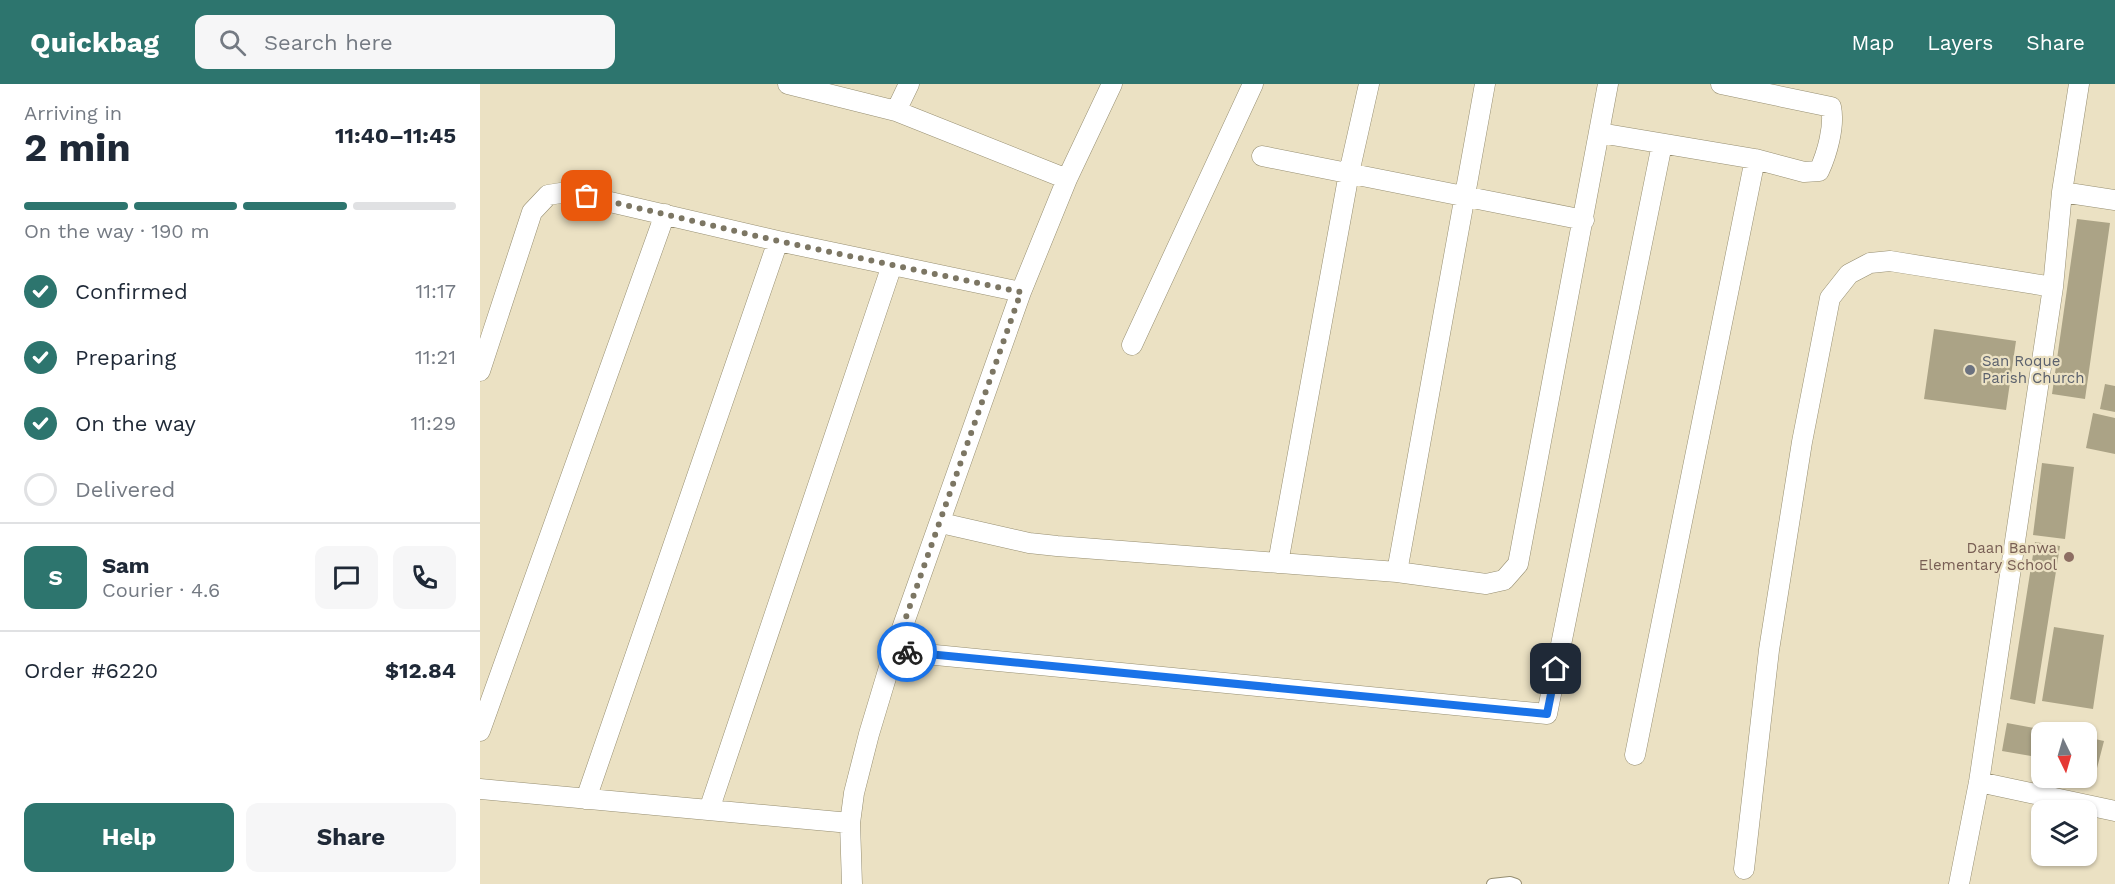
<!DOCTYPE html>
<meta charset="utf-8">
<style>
:root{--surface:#fff;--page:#f6f6f7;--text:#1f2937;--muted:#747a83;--line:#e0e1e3;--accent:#2d756e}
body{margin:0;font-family:"Work Sans",sans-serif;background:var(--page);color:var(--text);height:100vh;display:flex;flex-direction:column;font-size:22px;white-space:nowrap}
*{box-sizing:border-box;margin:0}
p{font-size:20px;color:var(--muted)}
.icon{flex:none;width:33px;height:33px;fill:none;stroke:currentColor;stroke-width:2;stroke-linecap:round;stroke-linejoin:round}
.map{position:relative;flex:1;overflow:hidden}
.details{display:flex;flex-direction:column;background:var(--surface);width:480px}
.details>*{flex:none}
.needle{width:39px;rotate:175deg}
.controls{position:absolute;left:1551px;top:638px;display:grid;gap:12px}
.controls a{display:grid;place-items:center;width:66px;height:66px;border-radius:12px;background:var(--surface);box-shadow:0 2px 4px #0004;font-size:30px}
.pin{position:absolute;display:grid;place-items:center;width:51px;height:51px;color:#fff;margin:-26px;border-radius:12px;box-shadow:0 3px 9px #0006}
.courier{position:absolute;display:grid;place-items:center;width:60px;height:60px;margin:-30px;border:4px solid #1a73e8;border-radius:50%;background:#fff;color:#222;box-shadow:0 2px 8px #0007}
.headline em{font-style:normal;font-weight:700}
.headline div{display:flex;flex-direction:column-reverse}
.headline{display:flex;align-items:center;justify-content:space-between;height:102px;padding:0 24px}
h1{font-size:39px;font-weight:700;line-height:45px}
.bar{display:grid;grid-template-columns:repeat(4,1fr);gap:9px 6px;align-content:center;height:72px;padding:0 24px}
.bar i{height:8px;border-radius:4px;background:var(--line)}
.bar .active{background:var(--accent)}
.bar p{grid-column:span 4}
.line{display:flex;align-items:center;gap:15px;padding:0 24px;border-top:2px solid var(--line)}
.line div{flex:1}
.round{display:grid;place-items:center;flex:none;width:63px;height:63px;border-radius:12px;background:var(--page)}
ol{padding:0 24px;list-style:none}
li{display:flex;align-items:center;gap:18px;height:66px}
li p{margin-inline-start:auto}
li .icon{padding:6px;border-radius:50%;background:var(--accent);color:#fff;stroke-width:4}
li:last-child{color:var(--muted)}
li i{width:33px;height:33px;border:3px solid var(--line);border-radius:50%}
.button{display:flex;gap:12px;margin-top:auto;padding:12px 24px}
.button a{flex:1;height:69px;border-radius:12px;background:var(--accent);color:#fff;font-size:24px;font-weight:700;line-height:69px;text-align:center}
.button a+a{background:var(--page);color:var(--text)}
header{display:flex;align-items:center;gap:36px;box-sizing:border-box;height:84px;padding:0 30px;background:var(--accent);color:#fff}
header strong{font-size:28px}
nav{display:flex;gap:33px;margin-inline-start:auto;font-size:21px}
.search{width:420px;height:54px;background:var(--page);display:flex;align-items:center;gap:15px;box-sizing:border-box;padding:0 21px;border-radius:12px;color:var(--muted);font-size:22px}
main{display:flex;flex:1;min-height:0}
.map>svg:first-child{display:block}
.building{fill:#aba386}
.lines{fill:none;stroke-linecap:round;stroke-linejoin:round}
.service-casing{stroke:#968e71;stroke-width:12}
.minor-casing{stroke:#968e71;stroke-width:21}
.service{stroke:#fff;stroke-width:10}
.minor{stroke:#fff;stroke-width:20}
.done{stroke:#7c7663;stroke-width:6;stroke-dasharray:0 10.8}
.route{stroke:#1a73e8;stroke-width:8}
.worship-dot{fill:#6b7280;stroke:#ebe1c3;stroke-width:2}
.education-dot{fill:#8d6e63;stroke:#ebe1c3;stroke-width:2}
.labels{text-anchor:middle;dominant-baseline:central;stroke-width:4.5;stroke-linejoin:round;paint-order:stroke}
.worship-label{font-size:15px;fill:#5b616d;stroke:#ebe1c3;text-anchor:start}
.education-label{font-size:15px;fill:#785e54;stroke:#ebe1c3;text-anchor:end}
</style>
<header>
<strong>Quickbag</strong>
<div class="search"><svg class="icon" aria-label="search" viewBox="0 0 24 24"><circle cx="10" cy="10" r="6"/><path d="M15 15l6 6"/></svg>Search here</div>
<nav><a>Map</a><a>Layers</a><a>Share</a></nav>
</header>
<main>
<section class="details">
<div class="headline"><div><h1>2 min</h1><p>Arriving in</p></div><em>11:40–11:45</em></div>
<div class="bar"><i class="active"></i><i class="active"></i><i class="active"></i><i></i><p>On the way · 190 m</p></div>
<ol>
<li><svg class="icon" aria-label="check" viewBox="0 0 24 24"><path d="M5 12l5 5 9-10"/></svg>Confirmed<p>11:17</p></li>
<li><svg class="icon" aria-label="check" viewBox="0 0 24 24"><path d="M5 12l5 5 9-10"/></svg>Preparing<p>11:21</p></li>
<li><svg class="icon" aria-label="check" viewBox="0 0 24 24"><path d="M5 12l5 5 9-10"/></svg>On the way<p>11:29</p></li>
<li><i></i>Delivered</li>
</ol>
<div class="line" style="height:108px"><b class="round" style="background:var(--accent);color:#fff">S</b><div><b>Sam</b><p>Courier · 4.6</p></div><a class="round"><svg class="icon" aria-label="chat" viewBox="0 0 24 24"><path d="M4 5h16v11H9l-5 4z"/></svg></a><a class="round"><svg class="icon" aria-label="phone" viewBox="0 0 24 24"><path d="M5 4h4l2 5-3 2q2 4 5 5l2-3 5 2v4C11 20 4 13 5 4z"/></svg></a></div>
<div class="line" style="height:78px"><div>Order #6220</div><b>$12.84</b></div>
<div class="button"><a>Help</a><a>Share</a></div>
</section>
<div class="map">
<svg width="1635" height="800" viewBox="0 0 1635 800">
<rect width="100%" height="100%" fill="#ebe1c3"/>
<!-- building -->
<path class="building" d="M1597,135L1630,139L1605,315L1572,310Z
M1454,245L1536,257L1526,326L1444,315Z
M1625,300L1635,302V328L1620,325Z
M1613,329L1635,334V370L1606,364Z
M1562,379L1594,383L1585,455L1553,451Z
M1555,458L1580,462L1555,620L1530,615Z
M1574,543L1624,551L1613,625L1562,617Z
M1527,639L1571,647L1562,648V674L1522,667Z
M1606,653L1624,657L1616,688L1606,686Z"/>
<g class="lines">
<!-- service casing -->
<g class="service-casing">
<path id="service" d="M1012,800L1030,798L1036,800"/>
</g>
<!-- minor casing -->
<g class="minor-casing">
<path id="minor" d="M308,0L416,27L587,95
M416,27L429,0
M1120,49L1275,75L1324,88L1339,87C1347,70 1355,42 1351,23L1241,0
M782,72L1104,136
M1582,108L1635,116
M652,261L773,0
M0,287L52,128L68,111L87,108L298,157L541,208
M461,439L549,459L577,462L917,488L1006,500L1024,496L1038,480L1128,0
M798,479L869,89L889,0
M917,488L1005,0
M414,567L1067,630L1182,60
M0,647L185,130
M1155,671L1275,75
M1499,698L1635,727
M0,705L370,739
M106,715L298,157
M229,726L412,181
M1264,785L1289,566L1322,358L1350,214L1369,190L1390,179L1410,177L1573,203
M372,800L370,739L374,709L389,650L414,567L541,208L587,95L632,0
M1479,800L1499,698L1573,203L1582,108L1599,0"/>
</g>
<!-- service -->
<use href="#service" class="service"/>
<!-- minor -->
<use href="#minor" class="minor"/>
</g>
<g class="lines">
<!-- done -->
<path class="done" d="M107,112L298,157L541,208L414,567L427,568"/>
<!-- route -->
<path class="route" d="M427,568L1067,630L1076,585"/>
</g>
<!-- markers -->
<circle class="worship-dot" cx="1490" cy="286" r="6"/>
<circle class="education-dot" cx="1589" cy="473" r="6"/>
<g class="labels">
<!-- worship labels -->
<g class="worship-label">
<text x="1502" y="277">San Roque<tspan x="1502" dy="17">Parish Church</tspan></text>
</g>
<!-- education labels -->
<g class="education-label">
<text x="1577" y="464">Daan Banwa<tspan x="1577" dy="17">Elementary School</tspan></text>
</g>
</g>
</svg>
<div class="controls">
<a><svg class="needle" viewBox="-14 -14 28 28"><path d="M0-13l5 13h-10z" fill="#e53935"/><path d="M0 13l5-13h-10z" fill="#747a83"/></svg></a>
<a><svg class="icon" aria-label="layers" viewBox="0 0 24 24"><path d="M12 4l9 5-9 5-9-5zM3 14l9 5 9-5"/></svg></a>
</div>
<div class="pin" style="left:107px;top:112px;background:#ea580c"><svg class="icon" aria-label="bag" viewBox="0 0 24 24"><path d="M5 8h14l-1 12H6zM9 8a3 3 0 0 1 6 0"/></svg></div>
<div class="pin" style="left:1076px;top:585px;background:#1f2937"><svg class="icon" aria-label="home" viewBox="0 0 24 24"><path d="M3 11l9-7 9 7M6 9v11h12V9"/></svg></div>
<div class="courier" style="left:427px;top:568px"><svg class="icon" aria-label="bike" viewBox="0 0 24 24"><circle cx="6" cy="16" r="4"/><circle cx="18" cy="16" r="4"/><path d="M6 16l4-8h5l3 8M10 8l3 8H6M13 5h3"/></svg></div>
</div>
</main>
